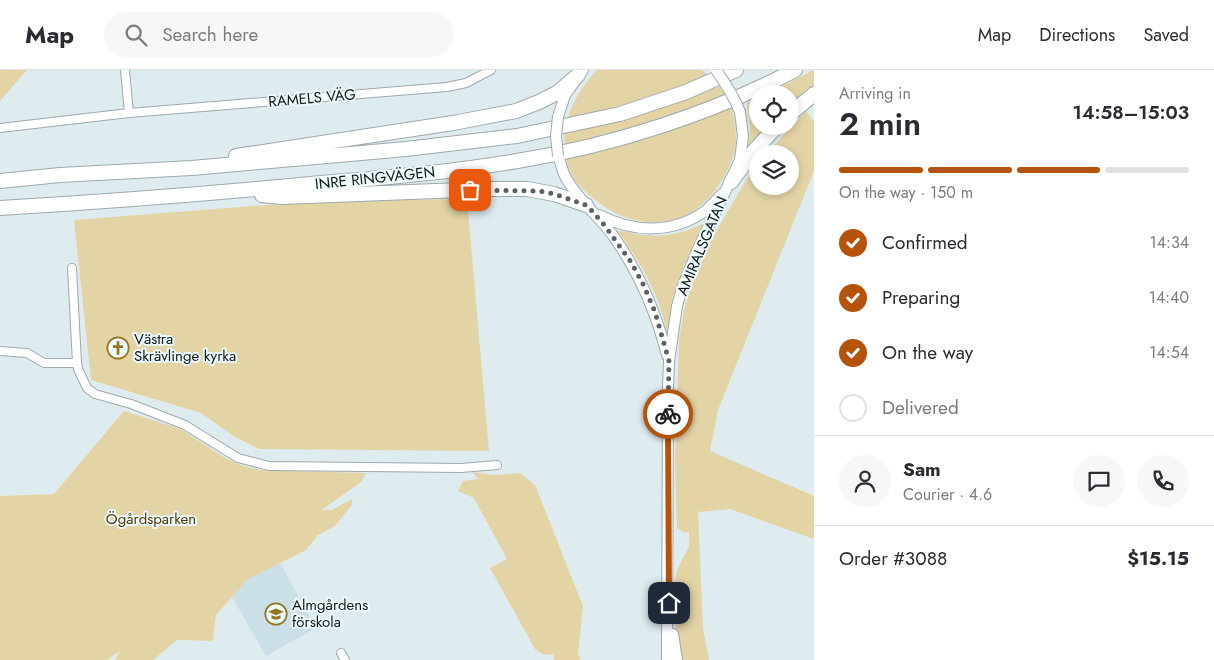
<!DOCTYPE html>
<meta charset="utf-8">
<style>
:root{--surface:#fff;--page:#f7f7f7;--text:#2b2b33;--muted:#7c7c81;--line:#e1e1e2;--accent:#b45309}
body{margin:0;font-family:Jost,sans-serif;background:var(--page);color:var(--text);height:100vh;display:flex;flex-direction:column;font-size:19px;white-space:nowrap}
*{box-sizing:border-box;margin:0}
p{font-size:16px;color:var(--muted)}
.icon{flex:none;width:28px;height:28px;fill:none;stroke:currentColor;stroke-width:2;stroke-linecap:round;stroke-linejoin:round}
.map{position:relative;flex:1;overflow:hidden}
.sheet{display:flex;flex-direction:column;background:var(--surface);width:400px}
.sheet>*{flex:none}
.fabs{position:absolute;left:749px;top:15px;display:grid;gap:10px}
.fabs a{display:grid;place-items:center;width:50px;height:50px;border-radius:50%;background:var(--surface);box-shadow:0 2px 8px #0003;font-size:25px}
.pin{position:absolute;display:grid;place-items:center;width:42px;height:42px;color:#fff;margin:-21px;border-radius:10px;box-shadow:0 2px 8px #0006}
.courier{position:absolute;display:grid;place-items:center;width:50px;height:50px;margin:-25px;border:4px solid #b45309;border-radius:50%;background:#fff;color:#222;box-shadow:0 1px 6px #0007}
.overview em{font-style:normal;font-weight:600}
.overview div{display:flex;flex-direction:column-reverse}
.overview{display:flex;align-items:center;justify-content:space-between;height:85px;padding:0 25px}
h1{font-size:32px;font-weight:600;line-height:38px}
.bar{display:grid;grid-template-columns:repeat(4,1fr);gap:8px 5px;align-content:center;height:60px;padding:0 25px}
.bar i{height:6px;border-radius:4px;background:var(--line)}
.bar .current{background:var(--accent)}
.bar p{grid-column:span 4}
.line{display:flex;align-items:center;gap:12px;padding:0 25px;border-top:1px solid var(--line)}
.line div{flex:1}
.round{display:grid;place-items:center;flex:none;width:52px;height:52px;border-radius:26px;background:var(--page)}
ol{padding:0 25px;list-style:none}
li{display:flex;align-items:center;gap:15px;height:55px}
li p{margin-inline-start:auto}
li .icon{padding:5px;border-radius:50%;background:var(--accent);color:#fff;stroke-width:4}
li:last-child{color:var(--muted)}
li i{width:28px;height:28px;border:2px solid var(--line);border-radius:50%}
header{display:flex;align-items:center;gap:30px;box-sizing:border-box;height:70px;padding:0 25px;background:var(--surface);border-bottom:1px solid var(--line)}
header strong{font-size:24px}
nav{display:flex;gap:28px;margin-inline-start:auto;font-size:18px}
.search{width:350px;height:45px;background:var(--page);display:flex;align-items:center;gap:12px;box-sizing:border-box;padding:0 18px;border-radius:28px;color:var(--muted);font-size:19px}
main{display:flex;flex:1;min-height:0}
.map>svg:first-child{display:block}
.built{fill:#cadfe6}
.green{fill:#e3d4a6}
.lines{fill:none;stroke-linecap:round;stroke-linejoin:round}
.minor-casing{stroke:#9da9ac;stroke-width:10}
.secondary-casing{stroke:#9da9ac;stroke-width:12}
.motorway-casing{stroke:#9da9ac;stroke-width:16}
.minor{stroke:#fff;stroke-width:8}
.secondary{stroke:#fff;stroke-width:10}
.motorway{stroke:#fff;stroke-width:14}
.secondary-bridge-casing{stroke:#9da9ac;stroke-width:12;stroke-linecap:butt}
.secondary-bridge{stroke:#fff;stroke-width:10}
.done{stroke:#5a6264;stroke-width:5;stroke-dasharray:0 9}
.route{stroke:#b45309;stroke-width:6}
.labels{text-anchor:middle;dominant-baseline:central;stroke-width:4;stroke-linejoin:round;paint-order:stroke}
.street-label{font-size:15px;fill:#131819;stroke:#ecf9fd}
.poi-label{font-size:15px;fill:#131819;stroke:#ecf9fd;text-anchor:start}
.park-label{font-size:15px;fill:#4e3d00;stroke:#ecf9fd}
</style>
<header>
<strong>Map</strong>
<div class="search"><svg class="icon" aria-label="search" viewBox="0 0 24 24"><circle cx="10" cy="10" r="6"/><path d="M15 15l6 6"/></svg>Search here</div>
<nav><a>Map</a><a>Directions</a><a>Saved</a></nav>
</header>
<main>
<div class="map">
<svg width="814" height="590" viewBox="0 0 814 590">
<rect width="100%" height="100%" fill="#dfecef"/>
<!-- built -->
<path class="built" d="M278,489L316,558L266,586L227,518Z"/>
<!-- green -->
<path class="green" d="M0,0H27L0,31Z
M597,0H701C728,18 736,40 736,71C736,87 726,104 718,116C688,162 633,162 594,129C586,122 578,116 573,107C553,69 570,28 597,0Z
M814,0V19L790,39V24H766Z
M757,28L758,56H772L748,81L750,57L747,33Z
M806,41L814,52V101L718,340L710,381L814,426V469L730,439L698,442L703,558L709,590H679L676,568L675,511L677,500L689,476V462H683L677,458L675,387L679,270L684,240L694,208L707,177L745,112L757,95L758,116H790V84H766Z
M467,129L489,381L259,379L235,367L201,343L91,310L74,150L331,130Z
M704,153L685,194L672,229L668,268C661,227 641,193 617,160C651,168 671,169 704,153Z
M124,341L181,359L225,388L241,395L259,400L366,403L361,412L322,440H332L352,429V435L335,456L318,465L306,480L248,509L216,545L213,571L177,570L153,590H115L120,581L107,590H0V426L54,424Z
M472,402L494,405L520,403L535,415L583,536L578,584L581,590H554L553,582L552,585L542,584L535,579L490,498L507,489L474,428L458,421L463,411L478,409Z"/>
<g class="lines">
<!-- minor casing -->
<g class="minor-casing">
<path id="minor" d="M125,0L129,43
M0,58L129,43L447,17L466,13L491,0
M72,198L77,293L78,299L87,318L95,324L131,334L185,355L238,388L269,396L461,398L497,395
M0,281L27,283L44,293H77
M341,583L345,590"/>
</g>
<!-- secondary casing -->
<g class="secondary-casing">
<path id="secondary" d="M558,47L565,25L583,0
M558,86C561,93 562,101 566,108C578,130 599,146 614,167C640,204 656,242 667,285
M599,145C634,163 673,164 705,141C711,136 716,130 722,124
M673,564L677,590
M667,590L668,318L669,291L677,236L682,218L698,179L740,90L743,66L740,42"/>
</g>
<!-- motorway casing -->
<g class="motorway-casing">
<path id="motorway" d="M790,44L814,24
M236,86L453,53L516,41L539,32L557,23L578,5
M0,111L60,105L192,98L406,79L517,66L620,44L686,22L736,0
M731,112L753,82L777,56
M262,125L282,127L487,119H527L554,124L586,135
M0,138C103,132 207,124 310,114C379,108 448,103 517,91C611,76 711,44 795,0"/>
</g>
<!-- minor -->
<use href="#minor" class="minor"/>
<!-- secondary -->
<use href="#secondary" class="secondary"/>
<!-- motorway -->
<use href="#motorway" class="motorway"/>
<!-- secondary-bridge casing -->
<g class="secondary-bridge-casing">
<path id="secondary-bridge" d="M716,0C726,14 734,26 740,42
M558,47L556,66L558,86"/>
</g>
<!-- secondary-bridge -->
<use href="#secondary-bridge" class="secondary-bridge"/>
</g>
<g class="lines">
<!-- done -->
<path class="done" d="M470,120L539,121L554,124L586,135L593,142L605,156L631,192L643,214L655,242L669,291L668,344"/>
<!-- route -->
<path class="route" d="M668,344L669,533"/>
</g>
<!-- icons -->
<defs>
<g id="church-ring" transform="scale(1.125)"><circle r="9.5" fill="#ecf9fd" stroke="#92771e" stroke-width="1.5"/><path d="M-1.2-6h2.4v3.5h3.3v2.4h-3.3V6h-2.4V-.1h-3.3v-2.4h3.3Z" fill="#92771e"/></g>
<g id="school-ring" transform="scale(1.125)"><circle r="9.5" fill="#ecf9fd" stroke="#92771e" stroke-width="1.5"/><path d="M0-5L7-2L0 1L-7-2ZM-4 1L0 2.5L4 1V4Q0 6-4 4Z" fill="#92771e"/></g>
</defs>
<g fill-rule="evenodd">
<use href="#church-ring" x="118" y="278"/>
<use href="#school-ring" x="276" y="544"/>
</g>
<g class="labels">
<!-- street labels -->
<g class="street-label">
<text transform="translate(312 28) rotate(-5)">RAMELS VÄG</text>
<text transform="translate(375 108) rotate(-6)">INRE RINGVÄGEN</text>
<text transform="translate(702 176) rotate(-67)">AMIRALSGATAN</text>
</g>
<!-- poi labels -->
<g class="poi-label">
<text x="134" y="269">Västra<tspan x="134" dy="17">Skrävlinge kyrka</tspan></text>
<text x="292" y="535">Almgårdens<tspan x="292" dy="17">förskola</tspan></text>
</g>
<!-- park labels -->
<g class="park-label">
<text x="151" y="449">Ögårdsparken</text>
</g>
</g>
</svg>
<div class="fabs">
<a><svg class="icon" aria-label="locate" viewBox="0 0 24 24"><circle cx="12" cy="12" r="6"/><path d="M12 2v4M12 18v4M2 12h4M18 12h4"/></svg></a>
<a><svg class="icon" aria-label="layers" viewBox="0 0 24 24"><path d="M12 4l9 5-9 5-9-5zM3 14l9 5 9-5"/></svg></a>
</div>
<div class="pin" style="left:470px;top:120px;background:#ea580c"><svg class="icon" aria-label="bag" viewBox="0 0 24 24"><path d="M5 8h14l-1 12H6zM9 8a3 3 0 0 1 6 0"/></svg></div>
<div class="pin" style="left:669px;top:533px;background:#1f2937"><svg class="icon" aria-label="home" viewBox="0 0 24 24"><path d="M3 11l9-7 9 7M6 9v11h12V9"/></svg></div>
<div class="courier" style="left:668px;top:344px"><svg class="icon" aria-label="bike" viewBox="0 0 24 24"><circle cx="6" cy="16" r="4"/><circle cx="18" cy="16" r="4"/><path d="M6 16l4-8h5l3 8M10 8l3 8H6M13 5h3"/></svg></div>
</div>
<section class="sheet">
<div class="overview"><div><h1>2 min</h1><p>Arriving in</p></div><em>14:58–15:03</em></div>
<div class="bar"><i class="current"></i><i class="current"></i><i class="current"></i><i></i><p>On the way · 150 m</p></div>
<ol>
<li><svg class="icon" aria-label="check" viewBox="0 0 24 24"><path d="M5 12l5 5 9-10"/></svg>Confirmed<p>14:34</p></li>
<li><svg class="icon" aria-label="check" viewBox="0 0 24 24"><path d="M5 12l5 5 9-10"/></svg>Preparing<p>14:40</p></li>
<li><svg class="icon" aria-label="check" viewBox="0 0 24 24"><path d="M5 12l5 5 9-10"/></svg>On the way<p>14:54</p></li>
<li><i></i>Delivered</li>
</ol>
<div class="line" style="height:90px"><a class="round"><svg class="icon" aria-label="person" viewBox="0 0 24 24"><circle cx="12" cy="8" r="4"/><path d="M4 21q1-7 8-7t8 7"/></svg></a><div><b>Sam</b><p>Courier · 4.6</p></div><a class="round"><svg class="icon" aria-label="chat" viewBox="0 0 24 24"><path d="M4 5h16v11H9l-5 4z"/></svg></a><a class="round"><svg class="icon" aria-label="phone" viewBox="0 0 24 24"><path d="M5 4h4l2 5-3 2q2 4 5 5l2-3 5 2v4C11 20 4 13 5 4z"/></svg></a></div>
<div class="line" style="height:65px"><div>Order #3088</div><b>$15.15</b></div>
</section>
</main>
